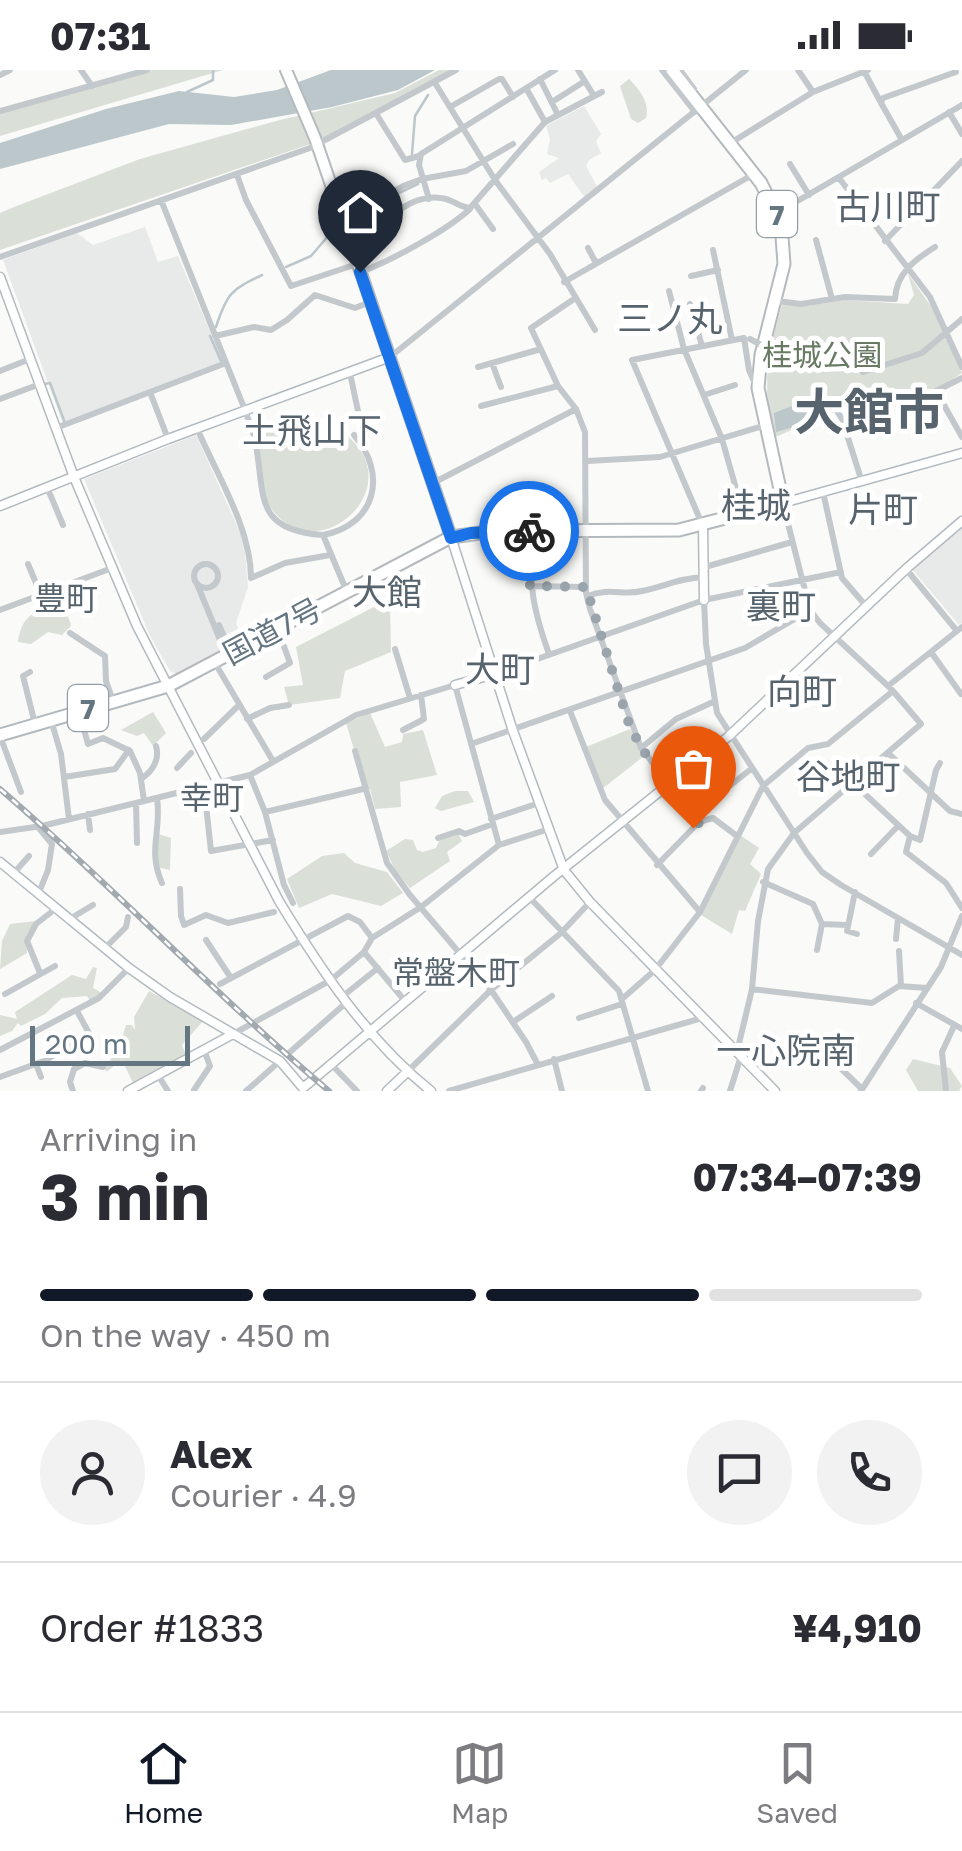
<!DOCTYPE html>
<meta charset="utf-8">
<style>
:root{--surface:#fff;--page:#f2f2f3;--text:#2b2b33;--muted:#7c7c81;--line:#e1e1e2;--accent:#111827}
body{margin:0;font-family:"Golos Text","Noto Sans JP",sans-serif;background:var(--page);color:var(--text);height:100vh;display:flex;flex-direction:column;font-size:38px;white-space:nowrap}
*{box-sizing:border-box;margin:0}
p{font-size:32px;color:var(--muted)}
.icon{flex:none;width:55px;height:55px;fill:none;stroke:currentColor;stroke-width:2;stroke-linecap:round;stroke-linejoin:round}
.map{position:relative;height:1021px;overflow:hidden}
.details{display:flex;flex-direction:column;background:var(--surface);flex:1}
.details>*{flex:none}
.scale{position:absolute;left:30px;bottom:25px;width:160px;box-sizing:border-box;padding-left:10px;border:5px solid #657683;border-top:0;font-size:28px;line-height:35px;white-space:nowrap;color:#657683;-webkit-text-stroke:8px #fff;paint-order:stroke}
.pin{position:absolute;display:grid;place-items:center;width:85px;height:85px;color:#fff;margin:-102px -42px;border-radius:50% 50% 50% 0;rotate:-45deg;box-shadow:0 0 10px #0007}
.pin .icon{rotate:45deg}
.courier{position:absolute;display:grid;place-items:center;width:100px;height:100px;margin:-50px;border:8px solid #1a73e8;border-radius:50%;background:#fff;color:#222;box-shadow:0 2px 12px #0007}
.headline em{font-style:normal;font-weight:700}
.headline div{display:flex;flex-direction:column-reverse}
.headline{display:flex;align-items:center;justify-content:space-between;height:170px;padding:0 40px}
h1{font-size:65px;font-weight:700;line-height:75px}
.bar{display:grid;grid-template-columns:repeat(4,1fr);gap:15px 10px;align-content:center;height:120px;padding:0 40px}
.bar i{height:12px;border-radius:8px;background:var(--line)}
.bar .active{background:var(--accent)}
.bar p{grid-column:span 4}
.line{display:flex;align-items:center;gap:25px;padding:0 40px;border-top:2px solid var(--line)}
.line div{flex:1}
.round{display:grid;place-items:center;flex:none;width:105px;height:105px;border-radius:52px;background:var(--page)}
.status{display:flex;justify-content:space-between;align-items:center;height:70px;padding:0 50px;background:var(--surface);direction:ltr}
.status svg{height:28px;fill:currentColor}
.tab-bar{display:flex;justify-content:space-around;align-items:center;height:140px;border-top:2px solid var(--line);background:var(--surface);font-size:28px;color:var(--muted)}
.tab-bar a{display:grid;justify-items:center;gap:5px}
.tab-bar .active{color:var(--accent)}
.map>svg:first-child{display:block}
.built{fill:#e8e9e9}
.green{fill:#dadfd7}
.water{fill:#bbc7cb}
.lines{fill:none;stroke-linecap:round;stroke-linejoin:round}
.stream{stroke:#bbc7cb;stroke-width:2.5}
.secondary-casing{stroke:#b3babf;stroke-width:11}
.primary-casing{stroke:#b5babe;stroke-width:14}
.highway-casing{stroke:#b4b9bd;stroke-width:15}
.street{stroke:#c3c8cc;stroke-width:6}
.secondary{stroke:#fff;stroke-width:8}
.primary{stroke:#fff;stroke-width:10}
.highway{stroke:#fff;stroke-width:11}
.rail-casing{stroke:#a2aab0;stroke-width:6}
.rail{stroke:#fff;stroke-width:2.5;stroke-dasharray:8;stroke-linecap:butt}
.street-bridge{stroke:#c3c8cc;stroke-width:6}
.done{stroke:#99a4ac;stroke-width:10;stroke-dasharray:0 18}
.route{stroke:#1a73e8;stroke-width:12}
.labels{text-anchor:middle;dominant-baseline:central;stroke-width:10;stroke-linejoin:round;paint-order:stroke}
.shield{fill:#fff;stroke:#939fa8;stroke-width:2.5}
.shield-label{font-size:28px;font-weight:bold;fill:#657683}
.park-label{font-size:30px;fill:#687a64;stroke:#fff}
.street-label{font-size:30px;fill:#657683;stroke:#fff}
.neighbourhood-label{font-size:32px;fill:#57646e;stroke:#fff}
.quarter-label{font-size:35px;fill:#57646e;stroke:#fff}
.town-label{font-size:50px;font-weight:bold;fill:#57646e;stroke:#fff}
</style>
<div class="status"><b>07:31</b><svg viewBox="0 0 49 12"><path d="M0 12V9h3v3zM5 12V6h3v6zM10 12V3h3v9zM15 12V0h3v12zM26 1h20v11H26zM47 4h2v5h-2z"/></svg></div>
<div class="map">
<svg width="962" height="1021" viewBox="0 0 962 1021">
<rect width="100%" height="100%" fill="#fafaf8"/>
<!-- built -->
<path class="built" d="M584,36L601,64L596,71L601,83L589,90L586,96L598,118L585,128L568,104L550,113L546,108L542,110L539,102L559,88L547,84L550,69L546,56Z
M145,157L158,192L178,186L223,292L63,354L3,190L77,163L93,175Z
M196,365L244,471L248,517L236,553L243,571L176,604L170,601L150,566L84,409Z
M962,456V553L959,555L911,498Z"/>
<!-- green -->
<path class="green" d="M152,0H223L0,66V43Z
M439,0H454L322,70L0,180V143L14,137L140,89L276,51L395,23Z
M629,9C640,20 650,33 646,48L638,53L631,49L620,16Z
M908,204L943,253L962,303L935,321L942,335L901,351L888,317L842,330V336L834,342L773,368C762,317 767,285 782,235L807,236L846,230L908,234L914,225Z
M296,347C311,352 334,355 346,365C410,415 322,499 274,442C258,423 261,392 259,368L285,349Z
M379,527L390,534L391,582L345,601L340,628L289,635L284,617L303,615L296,577L374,537L372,529Z
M43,538C57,538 69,541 71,556L62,565L48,562L31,574L18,572C20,555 27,545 43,538Z
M153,642L166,663L153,676L144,663L137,666L121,660Z
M370,643L385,677L402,672L403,664L423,660L437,705L400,712L401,737L375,739L370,719H366L346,653Z
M630,659L644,686L602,719L586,677Z
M455,721H468L474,732L441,741L435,738L442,726Z
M458,763L462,771L447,782L450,791L410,818L396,802L386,781L405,769L413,770L417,780L423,782L436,778L440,769Z
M158,764L171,768L170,800L156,797Z
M740,765L759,778L750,794L761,804L745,841L739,840L732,864L701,845Z
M344,783L355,793L387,802L403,823L381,836L332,824L299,838L287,809L322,786Z
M36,851L26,866L27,883L0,899L2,871L10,854Z
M93,897L97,898L93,918L102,923L90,931L87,926L62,928L45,944L21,956L18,953L12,961L0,966V945L17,949L15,942L72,905L86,909Z
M149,921L203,951L182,975L186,985L133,1013L122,990L106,1002L105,997L119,978L126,955H132L135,960L134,947Z
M913,989L950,998L962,1016L959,1021H918L906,1000Z"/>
<!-- water -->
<path class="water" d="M331,0H435L398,20L332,37L231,55L169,54L0,99V73L106,39L179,21L234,27L277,20Z
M825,323L832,339L804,354L776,362L774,343Z"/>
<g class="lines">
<!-- stream -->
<path class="stream" d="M187,22L213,10V0
M412,84L415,46L428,25
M386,129L418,114
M361,149L379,133
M286,197L311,186L329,165
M216,257C227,223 231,220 262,205
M210,266L221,291
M44,314L50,313L65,353"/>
<!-- secondary casing -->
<g class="secondary-casing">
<path id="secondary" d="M0,207L74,407L137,556L279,831C321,900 368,971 431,1021
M783,433L962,383
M0,436L168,369L390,287
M703,455L704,530
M451,467L513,661L564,800L590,832L775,1021
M455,615L495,604
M0,792L129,898L170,927L280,991L303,1018L553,807L729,666L907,498L962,451
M128,1021L233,964
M387,1021L406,1003"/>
</g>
<!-- primary casing -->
<g class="primary-casing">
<path id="primary" d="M286,0L315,68L451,467"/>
</g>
<!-- highway casing -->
<g class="highway-casing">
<path id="highway" d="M0,665L168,616L451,467L495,461L679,460L783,433L758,318L761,285L784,194L781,153L761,113L672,0"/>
</g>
<!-- street -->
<path class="street" d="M81,0L92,16
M578,0L594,26
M662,0L695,42
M680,0L694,19
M798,0L813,22
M864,1L880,31
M0,5L10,0
M540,9L558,45
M435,13L495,110L550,184L595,260
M552,32L585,11
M450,37L499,9H502L513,27
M0,41L147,0
M949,42L962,64
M377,45L405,90L419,86
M545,52L602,22
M902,70L881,33L883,28L956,2
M729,74L813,22L868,0
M790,94L809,125
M237,105L246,130L291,216L357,194
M839,108L930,227L962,297
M429,129L419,95L421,84L555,0
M161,130L245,340C248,350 253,360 255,370C266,423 251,460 323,465L347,522
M475,134L493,159
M777,143L962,35
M345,156L373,133L403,116L422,109L466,101L513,74
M816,170L832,229
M885,171L962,91
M351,173C382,161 403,123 441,128C452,129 459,137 470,138L545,52L526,18
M588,178L596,193
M713,180L732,270
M0,187L310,78L456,0
M361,202C392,190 446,161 470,139
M691,206L718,200
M564,212L754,104
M669,221L684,279L722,369L743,443
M574,229L531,258L558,316L576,339L585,362L586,523L590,539L641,678L699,752
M777,231L801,234L845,227L895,229C896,204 914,190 935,177
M690,234L702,276
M215,266L254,257L271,260L287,250L315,225L355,238L370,232
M390,287L746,0
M492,293L501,317
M478,297L541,279
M0,301L30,289
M863,302L922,283L962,249
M350,303L359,346
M962,308L936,321L962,367
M150,322L168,369
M704,325L735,315
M0,329L40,314
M830,330L842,349L862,412
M481,336L558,316
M56,358L226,293
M197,358C216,404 251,457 251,508L285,493L330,485
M587,391L660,387L766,355
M433,413L576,339
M47,417L63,455
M823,422L842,508L866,536
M783,434L810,540L820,553L888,616
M702,454L632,290L744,268L749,300L756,316
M531,462C530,515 531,534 549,584
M323,465C376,455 388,404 354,365
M28,494L41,525
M194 506a12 12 0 1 1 24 0a12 12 0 1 1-24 0Z
M705,497L792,472
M906,499L957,561
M197,514L226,584
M530,516L586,517
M587,526C612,517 622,526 642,521C666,516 679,508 705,507
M704,530L706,574L717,643L807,783L822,802L841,815L962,885
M0,540L112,498
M219,555L231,583
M70,563L105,586L106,611L113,631
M395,579L410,628
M931,582L961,624
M215,593L273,691
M30,602L23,606L35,654
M495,604L704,530L841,502
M266,607L290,593L278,560
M570,641L605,730L700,842
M79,642L88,674L103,668L130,681L140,703L144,731
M247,649L270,638L289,635
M51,650L61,684L69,749
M403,660L424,649L421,625
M0,666L21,722
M204,669L238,636
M471,674L745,578L810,540
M641,678L676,649L713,632
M355,681L387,793L410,825L491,920L526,972L537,993
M888,683L950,741L962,744
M177,698L191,683
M250,705L265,742L284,815L293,833
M64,707L115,699L129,680
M141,709C153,701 160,689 156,676
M853,713L910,766L906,782L946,813L962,838
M204,717L211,781L273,770
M157,728C162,762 147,780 162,813
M136,733L137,773
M265,742L363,719
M88,744L90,760
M693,745L751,699
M491,749L539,733
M0,762L42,756L250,705L356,645L455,615L499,775
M910,766L920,770L936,700L940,693
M438,768L459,761L465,764L493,754
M871,784L898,756
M657,795L699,752L713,748L737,766
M13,804L29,786
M763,812L813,834L822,854L847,855
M180,819L181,846L184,855L206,845L228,853L274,842
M855,822L847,861L857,864
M38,825L48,800L52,774L38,757
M530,828L619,921L648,1021
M68,850L93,835
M896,869L898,848
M206,870L231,908
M105,878L126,857L128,847
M817,880L822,854
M899,881L901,916
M364,882L405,931
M40,903L27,871L36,854L54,840
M220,914L348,846L360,852L372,868
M752,919L872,933L899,916L927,918
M5,924L55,896
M343,926L378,898
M622,929L655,900L700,842L763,716L808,678L828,674L893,621L888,616L962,557
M916,933L962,959
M579,948L622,934
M513,952L552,926
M233,964L331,910L364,882L372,868L421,837L499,775L549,759
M0,980L99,928L129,898
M290,982L347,932
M737,982L752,919L758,851L768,799L794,763L921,654L893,621
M826,984L862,1019
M554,989L562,1021
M330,993L357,1021
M36,994L41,1007
M406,1003L491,920L561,863L590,832
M158,1005L168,1021
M0,1007L44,991L90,965L77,941
M194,1020L210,996L204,980
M73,1021L70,1012L74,999L85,993L103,997
M246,1021L280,991
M449,1021L702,948
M701,1021L703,1018
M730,1021L741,986
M861,1021L941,897L962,846
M946,1021L942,982L954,956"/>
<!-- secondary -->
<use href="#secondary" class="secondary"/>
<!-- primary -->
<use href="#primary" class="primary"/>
<!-- highway -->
<use href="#highway" class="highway"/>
<!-- rail casing -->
<g class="rail-casing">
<path id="rail" d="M0,719C113,816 215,925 329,1021"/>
</g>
<!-- rail -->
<use href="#rail" class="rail"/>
<!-- street-bridge -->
<path class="street-bridge" d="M750,269L771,280"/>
</g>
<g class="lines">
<!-- done -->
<path class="done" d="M529,461L530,516L586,517L628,651L641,678L700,752L693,758"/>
<!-- route -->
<path class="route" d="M360,202L451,468L471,463L529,461"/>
</g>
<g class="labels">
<!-- shield labels -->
<g class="shield">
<rect x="757" y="121" width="40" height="46" rx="8"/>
<rect x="68" y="615" width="40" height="46" rx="8"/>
</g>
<g class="shield-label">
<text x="777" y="144">7</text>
<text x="88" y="638">7</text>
</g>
<!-- park labels -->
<g class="park-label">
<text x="822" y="285">桂城公園</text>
</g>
<!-- street labels -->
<g class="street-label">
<text transform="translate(272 561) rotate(-28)">国道7号</text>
</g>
<!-- neighbourhood labels -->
<g class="neighbourhood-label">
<text x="66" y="528">豊町</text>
<text x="212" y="727">幸町</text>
<text x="456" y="902">常盤木町</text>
</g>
<!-- quarter labels -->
<g class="quarter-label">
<text x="888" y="136">古川町</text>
<text x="670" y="248">三ノ丸</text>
<text x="312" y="360">土飛山下</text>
<text x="756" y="435">桂城</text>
<text x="883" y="439">片町</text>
<text x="387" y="522">大館</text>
<text x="781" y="536">裏町</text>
<text x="500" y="599">大町</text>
<text x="802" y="621">向町</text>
<text x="848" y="706">谷地町</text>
<text x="786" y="980">一心院南</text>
</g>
<!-- town labels -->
<g class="town-label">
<text x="869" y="341">大館市</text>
</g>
</g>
</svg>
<div class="scale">200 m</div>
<div class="pin" style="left:693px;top:758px;background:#ea580c"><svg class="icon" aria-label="bag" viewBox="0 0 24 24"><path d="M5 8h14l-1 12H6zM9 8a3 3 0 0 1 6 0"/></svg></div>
<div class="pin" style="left:360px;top:202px;background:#1f2937"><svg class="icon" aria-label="home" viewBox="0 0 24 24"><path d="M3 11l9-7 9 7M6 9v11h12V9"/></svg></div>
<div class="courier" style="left:529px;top:461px"><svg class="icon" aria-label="bike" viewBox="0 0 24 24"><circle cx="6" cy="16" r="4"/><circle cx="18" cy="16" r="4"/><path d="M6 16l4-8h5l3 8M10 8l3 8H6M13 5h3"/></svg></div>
</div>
<section class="details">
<div class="headline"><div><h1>3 min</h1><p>Arriving in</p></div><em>07:34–07:39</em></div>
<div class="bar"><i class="active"></i><i class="active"></i><i class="active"></i><i></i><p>On the way · 450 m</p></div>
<div class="line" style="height:180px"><a class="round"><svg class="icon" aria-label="person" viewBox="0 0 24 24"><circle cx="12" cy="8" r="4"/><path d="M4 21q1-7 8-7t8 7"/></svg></a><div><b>Alex</b><p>Courier · 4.9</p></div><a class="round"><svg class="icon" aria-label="chat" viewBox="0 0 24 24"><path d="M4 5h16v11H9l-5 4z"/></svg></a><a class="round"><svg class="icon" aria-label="phone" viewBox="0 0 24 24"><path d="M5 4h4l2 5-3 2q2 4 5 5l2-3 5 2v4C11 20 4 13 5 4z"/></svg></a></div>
<div class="line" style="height:130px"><div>Order #1833</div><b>¥4,910</b></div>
</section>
<nav class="tab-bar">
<a class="active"><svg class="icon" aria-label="home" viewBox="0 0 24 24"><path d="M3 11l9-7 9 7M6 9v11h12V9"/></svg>Home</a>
<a><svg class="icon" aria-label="map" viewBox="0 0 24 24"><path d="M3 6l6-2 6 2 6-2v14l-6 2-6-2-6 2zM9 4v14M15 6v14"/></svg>Map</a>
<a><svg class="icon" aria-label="saved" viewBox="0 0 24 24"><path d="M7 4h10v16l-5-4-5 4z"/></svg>Saved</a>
</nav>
